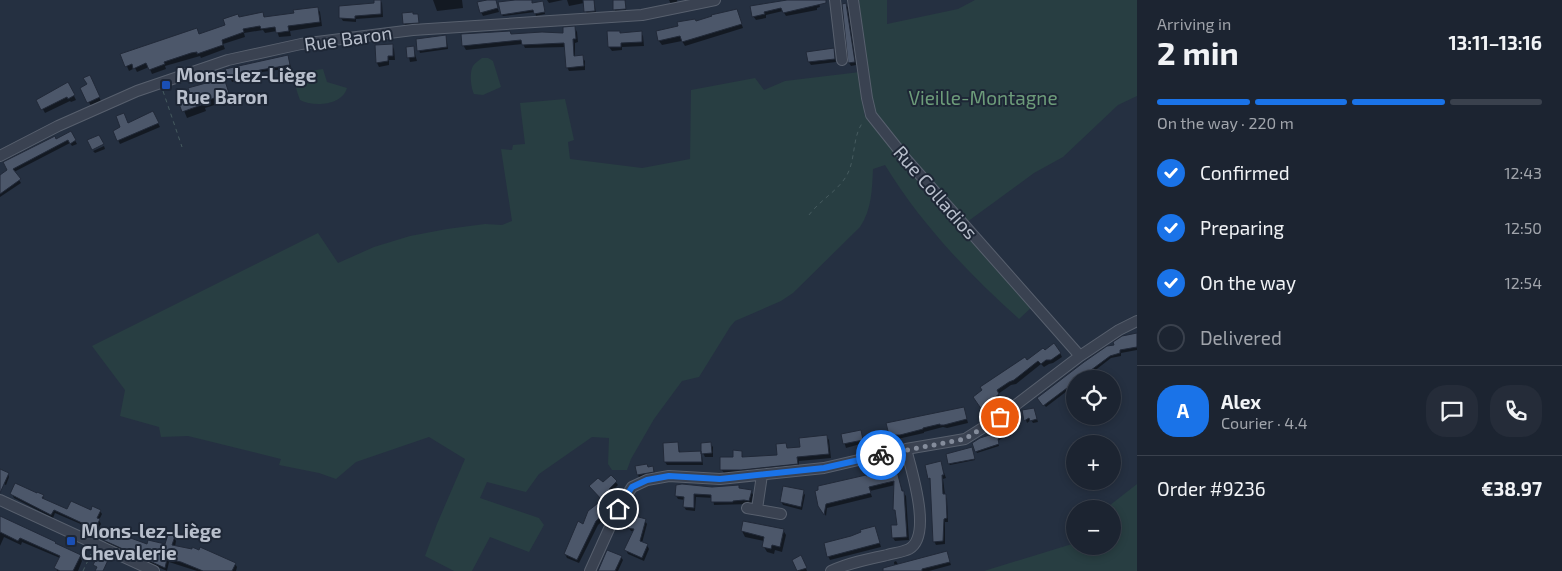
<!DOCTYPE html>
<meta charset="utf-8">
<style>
:root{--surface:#1c2431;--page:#252c39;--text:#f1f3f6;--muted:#a0a4ab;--line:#3a414d;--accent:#1a73e8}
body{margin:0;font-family:"Exo 2",sans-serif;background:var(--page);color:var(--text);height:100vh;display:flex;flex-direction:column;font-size:19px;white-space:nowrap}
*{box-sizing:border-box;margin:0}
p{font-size:16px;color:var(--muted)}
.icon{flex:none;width:28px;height:28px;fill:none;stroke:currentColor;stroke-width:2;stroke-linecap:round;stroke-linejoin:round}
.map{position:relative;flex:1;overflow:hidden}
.drawer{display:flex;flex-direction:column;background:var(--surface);width:425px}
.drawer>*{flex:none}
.buttons{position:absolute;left:1066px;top:370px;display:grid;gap:10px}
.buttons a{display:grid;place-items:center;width:55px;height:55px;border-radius:50%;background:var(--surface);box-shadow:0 2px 8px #0003,0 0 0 1px var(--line);font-size:25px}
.pin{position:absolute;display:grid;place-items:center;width:42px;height:42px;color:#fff;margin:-21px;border:2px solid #fff;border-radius:50%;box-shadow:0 1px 5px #0007}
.courier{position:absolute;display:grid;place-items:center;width:50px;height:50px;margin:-25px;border:4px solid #1a73e8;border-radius:50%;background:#fff;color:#222;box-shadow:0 1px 6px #0007}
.head em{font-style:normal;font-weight:700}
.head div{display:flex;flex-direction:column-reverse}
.head{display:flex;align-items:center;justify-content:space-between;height:85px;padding:0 20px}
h1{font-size:32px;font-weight:700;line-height:38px}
.bar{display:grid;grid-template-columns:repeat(4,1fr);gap:8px 5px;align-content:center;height:60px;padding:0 20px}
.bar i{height:6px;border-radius:4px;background:var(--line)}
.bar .selected{background:var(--accent)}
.bar p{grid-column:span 4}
.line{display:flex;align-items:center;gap:12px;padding:0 20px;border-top:1px solid var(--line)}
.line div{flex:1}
.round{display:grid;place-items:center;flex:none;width:52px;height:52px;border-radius:20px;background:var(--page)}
ol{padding:0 20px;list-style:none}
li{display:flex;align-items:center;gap:15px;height:55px}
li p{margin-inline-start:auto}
li .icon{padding:5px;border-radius:50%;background:var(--accent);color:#fff;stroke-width:4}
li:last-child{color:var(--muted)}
li i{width:28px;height:28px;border:2px solid var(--line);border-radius:50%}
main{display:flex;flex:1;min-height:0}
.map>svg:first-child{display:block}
.green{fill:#283e42}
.shadow{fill:#0007}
.building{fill:#4c576a;stroke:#212938}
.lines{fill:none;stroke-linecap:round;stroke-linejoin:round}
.minor-casing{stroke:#58606e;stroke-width:12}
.path{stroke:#465b5f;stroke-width:1;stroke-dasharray:4 4;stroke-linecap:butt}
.minor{stroke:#3a4251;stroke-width:10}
.done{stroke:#848c9b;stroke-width:5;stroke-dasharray:0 9}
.route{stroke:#1a73e8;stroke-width:6}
.transit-dot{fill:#1a4fb4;stroke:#1e2736;stroke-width:2}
.labels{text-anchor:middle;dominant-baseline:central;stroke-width:4;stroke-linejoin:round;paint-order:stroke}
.street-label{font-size:19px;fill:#b7becb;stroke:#1e2736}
.poi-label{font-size:19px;font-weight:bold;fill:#b7becb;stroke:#1e2736;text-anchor:start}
.park-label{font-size:19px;fill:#6d9c7a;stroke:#1e2736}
</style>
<main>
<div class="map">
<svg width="1137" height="571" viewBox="0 0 1137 571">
<rect width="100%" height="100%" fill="#253041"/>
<!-- green -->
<path class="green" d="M859,0H887V24L958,9L975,0H1137V96L1118,105L1063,157L1034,173L967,222L877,118L870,99Z
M482,58H488L493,61L501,87L483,95L474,94C471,88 469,73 473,66C475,63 479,60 482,58Z
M323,69L327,82L347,88C342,106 313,107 300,100C289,71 297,73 323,69Z
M860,72L865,109L864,114L868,120L942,208L1033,306L1019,319C968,273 921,224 885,165L873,169C872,189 872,209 860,227L793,293L781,301L735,321L730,327L699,377L682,381L654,419L631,459L627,470H612L608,464L609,438L592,437L539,474L526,492L487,482L480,498L539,518L544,525L529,552L490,537L472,571H454L425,556L437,524L465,459L429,437L356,462L336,479L319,473L279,465L281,459L188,436L161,437L159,427L120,416L125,390L92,346L318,233L338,263L374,247L410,236L447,229L485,224L502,225L512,221L501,149L512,150L513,145L525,144L520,103L565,99L574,140L568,142L570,159L642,168L690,159L691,90L755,78L764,90L785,81Z
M1137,484V571H984L1072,544L1075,540V546H1112V509H1105Z"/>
<!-- shadow -->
<path class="shadow" d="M375,0H380L382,3L383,17L356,19V22L343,21L341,18L376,4Z
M433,0H462L463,8L437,11Z
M492,0H495L499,12L483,16L481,12Z
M527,0H531L533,4H543L545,14L536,16L535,12L503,16L502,15Z
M547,0H563L549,3Z
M567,0H594L596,14L587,15L584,3L569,6Z
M614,0H625L626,10L615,11Z
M669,0H677L678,5L672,6Z
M790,0H818L820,7L817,8V10L786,16L783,11L766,15V18L756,20L753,16Z
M846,4L848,8L856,65L851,66L849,63Z
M317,8L320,12L322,26L290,31L291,36L279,37L277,31L265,33L263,30L244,33L245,37L223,44L225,49L201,58L200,56L165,66L166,69L152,74L149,67L137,72L135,68L129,71L122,55L199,35L227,26L239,19L263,14L265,18L295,14Z
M737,10L743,28L685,46L682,41L662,45L659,41L679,27Z
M413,15H417L420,26L406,27L404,23Z
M575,28L577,32L578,42L575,43V57H582L585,61V70L569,71L567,67L566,47L525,48L523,44L466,50L463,45L512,35L565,34Z
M641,33L643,36L644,46L622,47V50L612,51L609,47Z
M446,36L448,49L420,53L419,50Z
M392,45L394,49L395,60H389V65L379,67L377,63V46Z
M413,47L417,61L410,62L407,48Z
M833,50L836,62L811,65L809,62Z
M288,56L291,68L262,72L232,82L227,70Z
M223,79L232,99L229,100L230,104L223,106L221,103L205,108L206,111L187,118L180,101L192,97Z
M91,80L101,101L91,106L82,88L88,85Z
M68,84L76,100L71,102L70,101L45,113L38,100Z
M155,117L160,127L120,144L118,140L128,124Z
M71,133L77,144L72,146L70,143L14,172L21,183L0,197V176Z
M104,146L105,149L95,153L93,151Z
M1137,334V350L1121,353V356L1111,358L1084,379H1075V385L1046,407L1038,398L1115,345Z
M1060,353L1062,357L1053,363L1049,364L1044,367L1041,364L1016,384L1011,385L998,394L1001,398L995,402L996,404L994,407L985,413L977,401L1027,361Z
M964,408L968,423L947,428L943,427L924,432V433L902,438L892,439L890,435Z
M1034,409L1038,422L1033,423L1031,420L1027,423L1023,411Z
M1012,419L1018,427L998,441L999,446L977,453L976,451L1007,431Z
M860,431L864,443L846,448L842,435Z
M826,436L829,440L831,458L799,461V468L744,474L724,473L721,469L741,452L743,458L778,456L785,444L788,449L802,448Z
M677,443L680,453L701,452L702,456L703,465H667L665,462Z
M710,443L713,447V457H705L703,453Z
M972,450L975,460L950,465L949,464Z
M940,462L946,478L943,479L945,495L947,499L948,522H945V544L936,545L934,541L931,482L929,478Z
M636,467H653L655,474L639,478Z
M895,468L903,492L906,496L909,540L895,541L893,538L898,526L897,514L895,510V485L870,491L872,497L827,508L826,516L819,505L865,476Z
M0,471L8,474L9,477L6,485L0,482Z
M611,476L618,485L611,492L618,500L607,511L609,515L598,525L579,563L567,558L565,554L583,525L603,501L593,490L603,484Z
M740,489L751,491L753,495L751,504L714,505L713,498L696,497L695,511L686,510L684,507L685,500L678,499L676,496Z
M803,492L805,495L802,510L783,505L781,501Z
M12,494L43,496L44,500L68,510L100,511L102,514L99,520L101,524L97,531L55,513L53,518L14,498Z
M0,517L55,543L57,545L80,556L82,561L78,571H57L56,568L60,558L22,542L21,545L4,537L0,546Z
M645,521L647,524L642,543L647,545L649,549L644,561L628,554L626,550L634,532L631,531L628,527Z
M875,527L881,547L830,560L828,556Z
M783,530L786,535L782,552L775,550L774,554L767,552L764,547V541L745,537L742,531Z
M174,537L176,541L175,547L235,564L237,567L236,571H197L169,562L167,571L107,544L105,540L148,546L166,545Z
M948,556L951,565L929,571H895L894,562L896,561L899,566Z
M621,557L623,560L618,571H599Z
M793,560L803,561L807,571H798Z"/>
<!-- building -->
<path class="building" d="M374,0H381V14L355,16V19L339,18V6L374,3Z
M487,0H496L498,8L480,13L477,2Z
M515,0H532V3L543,1L545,12L534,14L533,10L501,15L498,2Z
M583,0H594L595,11L584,12Z
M613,0H625L626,9L613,10Z
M787,0H826V3L783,13L781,8L764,12L765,14L752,17L750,6Z
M846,3L855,62L848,63L842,4Z
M318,7L320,22L288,26L289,31L276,33L275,27L261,29L260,26L243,29L244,32L222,40L223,45L197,54V52L191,53L164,62L165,64L149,70L146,63L133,69L132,64L125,67L120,54L197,28L199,34L225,25L223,19L238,14L239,17L263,12L264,17L294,13L293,10Z
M737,9L742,24L682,42L680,36L658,41L656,31L678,26L677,22L695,19L696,21L712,16L711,15Z
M413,12V14H418L419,23L403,24L402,13Z
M575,26L576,39H573L574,56L583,55L584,66L566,68L564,43L522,45L521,40L462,46L461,34L510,31L511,34L542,32L563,33V27Z
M607,31H620V33L642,31V42L621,43V47H608Z
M446,35L447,47L417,51L416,39Z
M393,44V56H388V61L376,63L375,45Z
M414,46L415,57L407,58L406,47Z
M834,48L835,59L808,62L806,52Z
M288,55L290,65L260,70L229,79L225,69Z
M90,75L100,97L87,103L80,88L87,84L83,78Z
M224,78L229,93L226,94L228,98L218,101L217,97L203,102L204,104L182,112L178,101L191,96L188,88Z
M68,82L75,95L68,99L67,97L41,110L36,100Z
M153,111L159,123L117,141L113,131L120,127L116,116L124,113L128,123Z
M71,131L76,140L70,144L68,140L13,169L21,179L0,194V175L7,170L3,162L55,136L56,139Z
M99,135L104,144L92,150L87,140Z
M1137,333V347L1120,350V353L1110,356L1079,379H1075V382L1043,406L1037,398L1084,362L1107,346L1114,345L1113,342L1122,336Z
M1054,343L1061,353L1051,360H1046L1041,364L1038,361L1014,380L1009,382L997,390L999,394L994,398L995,399L992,403L982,410L973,397L982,390L980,387L1025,357L1027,360L1043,348L1045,350Z
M964,407L967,419L944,425H940V424L923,428V429L900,435H889L886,423Z
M1034,408L1037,419L1030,421L1029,418L1024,421L1022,410Z
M1013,417L1018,425L998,439L999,444L975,452L972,443L980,438L1005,430L1001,425Z
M861,430L863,440L843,444L841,434Z
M827,435L829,454L797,457L798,464L741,470H720V457H733V450L742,451V457L777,455L776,444L786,443L787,448L800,447L799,438Z
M678,442L679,452L701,451L702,462H664L663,443Z
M711,442L712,453L701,454V443Z
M972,447L975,459L948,464L946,454Z
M941,461L944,475H942L943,494H946L947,518L944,519L943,541L933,542L930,478L928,479L925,465Z
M647,464L648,467L653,466L654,472L637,475L635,466Z
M896,467L902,491H904L907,537L892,538L891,525H897L895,510H893L894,481L869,487L871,493L826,504L824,515L818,506L815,491L818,490V486L866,475V476Z
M0,469L9,473L0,493Z
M611,475L617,481L609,489L617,496L605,507L608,511L596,521L577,560L564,554L578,521L583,524L588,511L602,500L589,486L598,478L603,482Z
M15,483L37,493V492L44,495L42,498L67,509L71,501L91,510L92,506L101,510L97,518L100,519L95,529L54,510L51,515L10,494Z
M682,484L712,487L739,485V488L752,490L749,501L744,500L733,501V502H711V495L694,494V508L683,507L684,497L675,496L676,485Z
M783,486L804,490L801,507L780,502Z
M631,515L646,519L640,541L648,544L642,558L624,550L634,529L627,528Z
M0,516L56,542L55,543L81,555L73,571H60L54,568L60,556L20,538L18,541L0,532Z
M743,521L784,529L780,547L772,545L771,549L762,547L764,537L741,531Z
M875,526L880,543L827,557L824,543L851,536L861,532L860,530Z
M106,529L147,544L148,540L165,544L168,534L175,536L172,545L192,549V547L199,550L200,547L236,563L232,571H203L181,562L167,559L165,568L103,540Z
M607,550L622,556L615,571H598Z
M947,551L950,562L922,569V571H883V568Z
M99,553L109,558L103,571H95L97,567L93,565Z
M801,555L807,568L797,571L792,560Z"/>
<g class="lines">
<!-- minor casing -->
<g class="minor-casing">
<path id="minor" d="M835,0L842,60
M853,0L867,98L871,115L906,159L1080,356
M0,156L58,126L137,91L228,60L301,44L413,30L642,15L715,0
M0,500L154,571
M747,508L781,514
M757,509L762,475
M590,571L618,509L632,487L647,480L669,476L720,479L824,468L906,449L965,439L1000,417L1080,356L1119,330L1137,321
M831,571C848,563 868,559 887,555C894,553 903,552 909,549C933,536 911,469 906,449"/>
</g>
<!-- path -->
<path class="path" d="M163,91L182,147
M809,215C820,200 838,191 847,175C856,158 852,137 863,122
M83,571L91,554"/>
<!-- minor -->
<use href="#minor" class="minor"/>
</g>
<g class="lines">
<!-- done -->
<path class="done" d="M881,455L965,439L1000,417"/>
<!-- route -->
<path class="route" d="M618,509L632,487L647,480L669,476L720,479L824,468L881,455"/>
</g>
<!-- markers -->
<g class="transit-dot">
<rect x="161" y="80" width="10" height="10" rx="2.5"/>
<rect x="66" y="536" width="10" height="10" rx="2.5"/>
</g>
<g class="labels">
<!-- street labels -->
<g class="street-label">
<text transform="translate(348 38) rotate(-8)">Rue Baron</text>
<text transform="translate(936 192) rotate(49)">Rue Colladios</text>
</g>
<!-- poi labels -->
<g class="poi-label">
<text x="176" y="74">Mons-lez-Liège<tspan x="176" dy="22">Rue Baron</tspan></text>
<text x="81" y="530">Mons-lez-Liège<tspan x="81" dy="22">Chevalerie</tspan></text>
</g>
<!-- park labels -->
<g class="park-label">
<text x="983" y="97">Vieille-Montagne</text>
</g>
</g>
</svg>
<div class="buttons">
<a><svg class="icon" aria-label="locate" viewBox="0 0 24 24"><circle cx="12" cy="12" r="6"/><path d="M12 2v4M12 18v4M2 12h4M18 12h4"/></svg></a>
<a>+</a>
<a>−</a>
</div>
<div class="pin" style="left:1000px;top:417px;background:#ea580c"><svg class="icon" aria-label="bag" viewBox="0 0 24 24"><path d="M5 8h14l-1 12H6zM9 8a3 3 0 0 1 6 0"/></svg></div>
<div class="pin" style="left:618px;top:509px;background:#1f2937"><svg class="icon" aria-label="home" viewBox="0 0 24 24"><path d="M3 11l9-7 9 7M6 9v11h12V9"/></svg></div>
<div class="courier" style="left:881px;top:455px"><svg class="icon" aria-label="bike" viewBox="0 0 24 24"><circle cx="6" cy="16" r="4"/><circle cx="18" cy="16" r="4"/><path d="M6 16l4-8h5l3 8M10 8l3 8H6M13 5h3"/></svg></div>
</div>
<section class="drawer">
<div class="head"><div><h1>2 min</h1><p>Arriving in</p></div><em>13:11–13:16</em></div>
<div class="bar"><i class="selected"></i><i class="selected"></i><i class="selected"></i><i></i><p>On the way · 220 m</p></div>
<ol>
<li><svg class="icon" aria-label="check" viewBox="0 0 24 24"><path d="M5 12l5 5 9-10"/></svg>Confirmed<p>12:43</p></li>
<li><svg class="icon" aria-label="check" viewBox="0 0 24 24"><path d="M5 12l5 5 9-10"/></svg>Preparing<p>12:50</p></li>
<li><svg class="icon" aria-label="check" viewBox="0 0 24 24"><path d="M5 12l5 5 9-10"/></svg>On the way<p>12:54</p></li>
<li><i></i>Delivered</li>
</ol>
<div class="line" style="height:90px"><b class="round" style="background:var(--accent);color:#fff">A</b><div><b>Alex</b><p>Courier · 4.4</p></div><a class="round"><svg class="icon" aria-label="chat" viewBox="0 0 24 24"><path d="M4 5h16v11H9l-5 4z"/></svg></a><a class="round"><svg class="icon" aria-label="phone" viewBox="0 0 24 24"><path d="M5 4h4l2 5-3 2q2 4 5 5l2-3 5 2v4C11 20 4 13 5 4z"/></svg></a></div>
<div class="line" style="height:65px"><div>Order #9236</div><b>€38.97</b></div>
</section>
</main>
